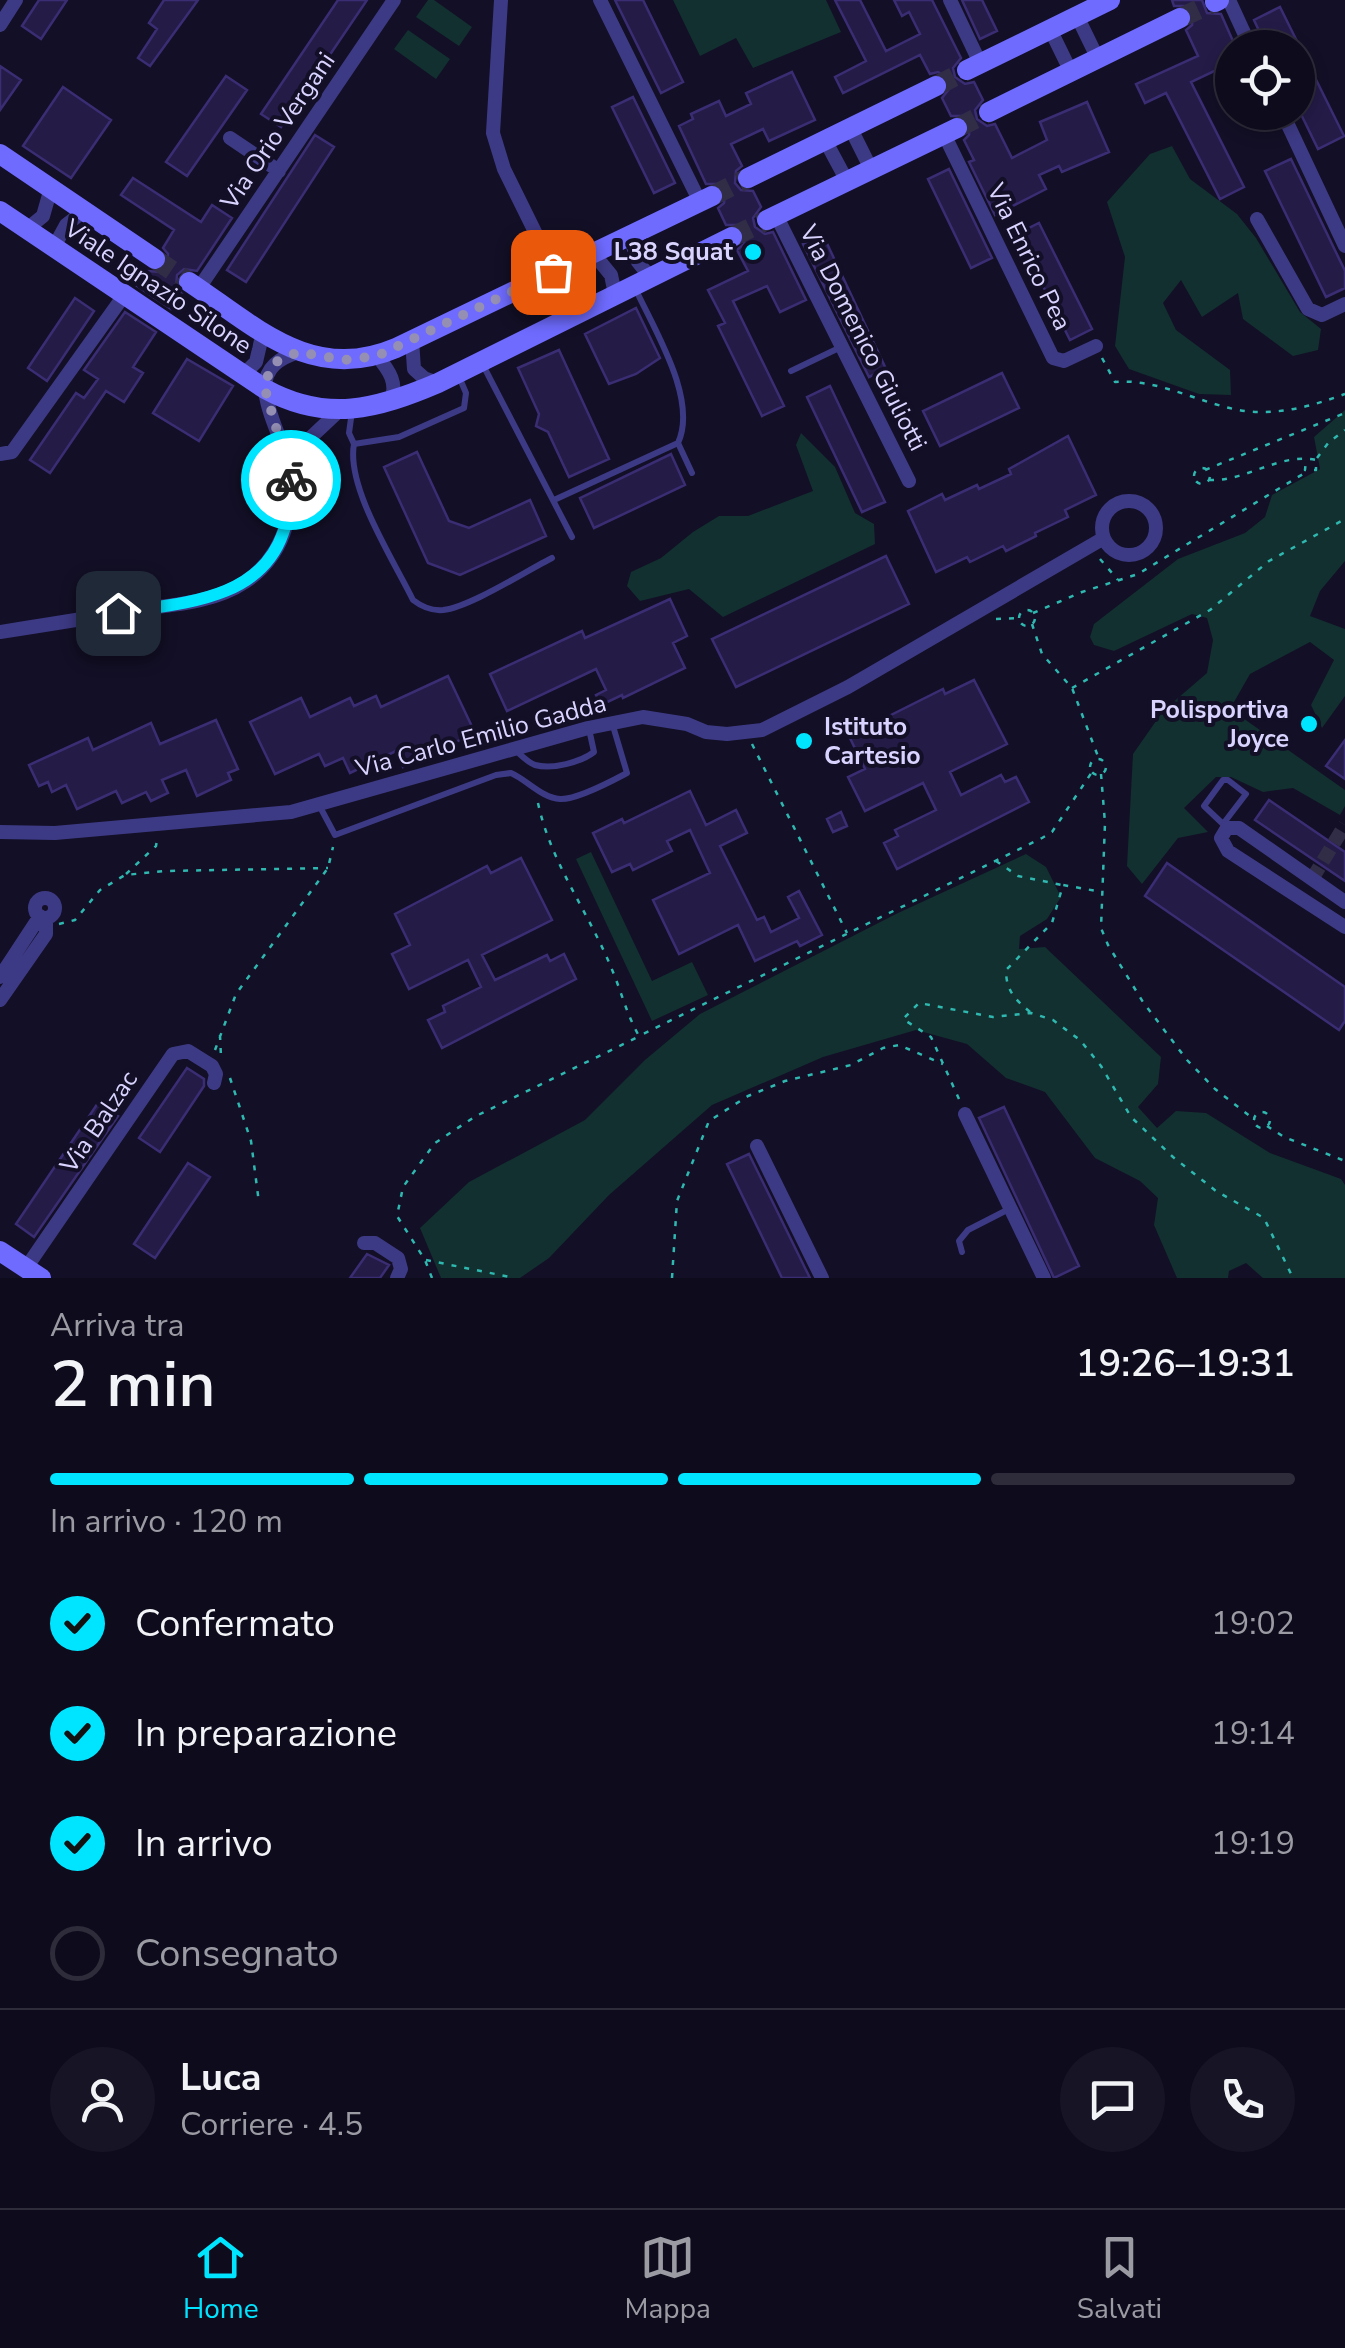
<!DOCTYPE html>
<html lang="it">
<meta charset="utf-8">
<style>
:root{--surface:#0e0b1c;--page:#171425;--text:#f1f3f6;--muted:#9b9ba3;--line:#2e2b3b;--accent:#00e5ff}
body{margin:0;font-family:"Nunito Sans",sans-serif;background:var(--page);color:var(--text);height:100vh;display:flex;flex-direction:column;font-size:38px;white-space:nowrap}
*{box-sizing:border-box;margin:0}
p{font-size:32px;color:var(--muted)}
.icon{flex:none;width:55px;height:55px;fill:none;stroke:currentColor;stroke-width:2;stroke-linecap:round;stroke-linejoin:round}
.map{position:relative;height:1278px;overflow:hidden}
.side{display:flex;flex-direction:column;background:var(--surface);flex:1}
.side>*{flex:none}
.fabs{position:absolute;left:1215px;top:30px;display:grid;gap:20px}
.fabs a{display:grid;place-items:center;width:100px;height:100px;border-radius:50%;background:var(--surface);box-shadow:0 5px 15px #0003,0 0 0 2px var(--line);font-size:50px}
.pin{position:absolute;display:grid;place-items:center;width:85px;height:85px;color:#fff;margin:-42px;border-radius:20px;box-shadow:0 5px 15px #0006}
.courier{position:absolute;display:grid;place-items:center;width:100px;height:100px;margin:-50px;border:8px solid #00e5ff;border-radius:50%;background:#fff;color:#222;box-shadow:0 2px 12px #0007}
.headline em{font-style:normal;font-weight:600}
.headline div{display:flex;flex-direction:column-reverse}
.headline{display:flex;align-items:center;justify-content:space-between;height:170px;padding:0 50px}
h1{font-size:65px;font-weight:600;line-height:75px}
.bar{display:grid;grid-template-columns:repeat(4,1fr);gap:15px 10px;align-content:center;height:120px;padding:0 50px}
.bar i{height:12px;border-radius:8px;background:var(--line)}
.bar .selected{background:var(--accent)}
.bar p{grid-column:span 4}
.line{display:flex;align-items:center;gap:25px;padding:0 50px;border-top:2px solid var(--line)}
.line div{flex:1}
.round{display:grid;place-items:center;flex:none;width:105px;height:105px;border-radius:52px;background:var(--page)}
ol{padding:0 50px;list-style:none}
li{display:flex;align-items:center;gap:30px;height:110px}
li p{margin-inline-start:auto}
li .icon{padding:10px;border-radius:50%;background:var(--accent);color:#111;stroke-width:4}
li:last-child{color:var(--muted)}
li i{width:55px;height:55px;border:5px solid var(--line);border-radius:50%}
.dock{display:flex;justify-content:space-around;align-items:center;height:140px;border-top:2px solid var(--line);background:var(--surface);font-size:28px;color:var(--muted)}
.dock a{display:grid;justify-items:center;gap:5px}
.dock .selected{color:var(--accent)}
.map>svg:first-child{display:block}
.green{fill:#12302f}
.building{fill:#241b47;stroke:#3b2d73;stroke-width:2.5}
.lines{fill:none;stroke-linecap:round;stroke-linejoin:round}
.street-tunnel{stroke:#312d47;stroke-width:14;stroke-dasharray:14 7;stroke-linecap:butt}
.secondary-tunnel{stroke:#312d47;stroke-width:20;stroke-dasharray:20 10;stroke-linecap:butt}
.path{stroke:#2fb8b0;stroke-width:2.5;stroke-dasharray:5 8;stroke-linecap:butt}
.lane{stroke:#3d3a85;stroke-width:6}
.street{stroke:#3d3a85;stroke-width:14}
.secondary{stroke:#6f6bff;stroke-width:20}
.done{stroke:#948fb3;stroke-width:10;stroke-dasharray:0 18}
.route{stroke:#00e5ff;stroke-width:12}
.poi-dot{fill:#00e5ff;stroke:#130f26;stroke-width:4}
.labels{text-anchor:middle;dominant-baseline:central;stroke-width:8;stroke-linejoin:round;paint-order:stroke}
.street-label{font-size:25px;fill:#d9d4ff;stroke:#130f26}
.poi-label{font-size:25px;font-weight:bold;fill:#d9d4ff;stroke:#130f26;text-anchor:end}
</style>
<div class="map">
<svg width="1345" height="1278" viewBox="0 0 1345 1278">
<rect width="100%" height="100%" fill="#130f26"/>
<!-- green -->
<path class="green" d="M428,0H434L472,27L459,46L416,17Z
M673,0H826L841,32L753,68L736,38L700,56Z
M408,30L450,59L436,79L394,49Z
M1172,146L1190,179L1237,214L1256,238L1300,312L1321,329L1318,350L1293,356L1243,319L1238,293L1202,317L1181,280L1163,303L1176,330L1230,370L1231,395L1199,394L1129,369L1115,346L1125,257L1107,202L1150,154Z
M1345,410V561L1320,591L1310,616L1345,629V696L1322,728L1311,705L1334,660L1310,642L1250,674L1230,709L1345,790V806L1340,815L1293,788L1263,792L1231,777H1216L1184,808L1208,832L1178,838L1142,884L1127,866L1133,754L1163,711L1207,673L1213,640L1207,618L1192,614L1114,651L1094,645L1090,637L1094,624L1178,559L1245,533L1265,517L1272,495L1320,469L1314,437Z
M801,433L835,467L855,513L874,524L875,544L723,617L689,589L640,601L627,586L631,572L661,558L693,532L719,516H748L813,491L796,445Z
M591,852L652,981L692,962L708,995L652,1021L576,859Z
M1026,854L1046,867L1061,897L1047,919L1020,936L1019,949L1045,947L1161,1057L1158,1084L1138,1107L1157,1128L1176,1111L1206,1113L1270,1153L1341,1179L1345,1185V1278H1263L1246,1263L1229,1271L1228,1278H1177L1154,1225L1158,1198L1140,1181L1095,1158L1045,1092L1006,1078L967,1044L916,1030L823,1057L712,1105L609,1195L549,1258L520,1278H441L420,1228L469,1182L585,1120L645,1060L700,1014L898,913Z"/>
<!-- building -->
<path class="building" d="M39,0H67L41,39L22,26Z
M164,0H198L150,66L138,58L157,29L149,23Z
M338,0H367L281,127L261,114Z
M615,0H643L683,82L661,93Z
M835,0H860L886,51L920,34L909,12L902,16L894,0H932L961,58L953,68L955,77L965,84L974,82L983,100L975,110L977,119L987,126L995,124L1012,158L1047,140L1040,122L1087,102L1109,152L1062,172L1059,166L1039,175L1046,189L995,215L969,162L974,160L964,140L969,135L970,123L964,116H951L942,98L950,88L948,79L938,72L930,74L920,55L843,93L835,77L866,61Z
M962,0H982L997,31L980,39Z
M1172,0H1202L1207,13L1221,14L1236,48H1232V57L1220,62L1223,67L1191,82L1244,187L1220,199L1166,93L1145,103L1136,84L1198,56L1186,30L1192,25L1193,13L1187,6H1174Z
M1280,7L1344,136L1318,149L1298,108V48H1267L1254,20Z
M0,66L21,80L0,110Z
M792,72L815,120L769,141L763,129L731,144L742,166L736,171L735,183L741,190L753,191L761,207L753,218L755,227L765,234L773,232L806,300L780,312L767,286L733,301L784,406L762,416L718,326L725,323L708,290L748,271L737,250L744,244L745,232L739,225H726L718,208L724,203L725,191L719,184H706L679,126L693,119L691,114L719,101L726,116L751,104L746,93Z
M226,76L247,90L187,176L166,162Z
M63,87L111,120L71,178L23,146Z
M633,97L675,183L654,193L612,107Z
M315,135L334,147L246,282L227,270Z
M1291,159L1345,271V288L1326,297L1265,171Z
M949,169L992,258L971,268L928,179Z
M133,178L201,222L212,205L232,218L197,271L184,269L177,275L176,287L182,294L171,309L137,286L148,271L160,272L167,266L168,254L163,248L174,230L121,195Z
M1039,223L1092,329L1070,340L1017,234Z
M823,235L886,369L869,377L803,244Z
M75,298L94,311L47,381L28,368Z
M636,308L660,358L636,374L609,384L585,334Z
M125,312L156,332L133,367L143,373L124,402L106,391L50,473L30,460L76,393L84,398L98,379L84,370Z
M559,350L609,459L569,477L548,432L536,426L539,414L518,368Z
M187,359L233,386L199,441L153,413Z
M1002,373L1019,408L940,446L923,411Z
M830,386L885,502L862,512L807,397Z
M1068,436L1096,495L1065,510L1068,517L1035,533L1036,536L1006,551L1003,546L970,562L967,557L936,572L908,511L942,494L945,500L977,485L979,489L1011,474L1009,469Z
M417,452L449,521L469,528L530,500L546,536L460,575L428,563L384,467Z
M671,454L685,485L594,528L580,498Z
M886,556L909,604L736,687L712,639Z
M670,599L687,636L673,643L685,668L623,698L622,695L601,705L596,695L606,690L596,669L507,711L490,674L582,631L585,638Z
M448,676L475,733L403,767L396,751L350,773L343,758L325,766L319,754L275,774L250,722L301,698L310,717L350,698L354,706L376,696L381,707Z
M974,680L1007,744L950,772L961,795L1001,775L1005,782L1016,777L1029,802L897,869L884,843L898,836L895,830L936,810L923,783L865,811L848,777L865,769L849,736L943,689L945,694Z
M216,720L238,769L228,773L231,780L197,796L186,770L162,780L168,793L151,801L146,792L122,803L116,791L77,809L66,785L52,792L48,782L39,786L29,765L88,738L93,750L151,723L160,744Z
M1345,740V779L1326,766Z
M690,791L706,825L736,810L747,833L720,846L757,920L764,917L771,932L799,918L788,897L799,891L822,935L800,946L797,941L755,961L738,925L679,954L653,900L710,873L690,830L667,841L672,851L633,870L630,864L612,872L593,833L622,819L624,823Z
M1269,800L1345,852V881L1255,820Z
M841,812L847,826L833,832L827,819Z
M521,858L552,920L482,955L495,980L547,955L550,961L564,954L576,979L442,1048L428,1020L445,1012L443,1006L481,987L468,960L409,989L392,954L410,945L395,914L487,866L491,873Z
M1167,863L1345,987V1021L1339,1030L1145,896Z
M187,1068L204,1079V1086L160,1152L139,1138Z
M98,1103L118,1116L34,1237L16,1224Z
M1004,1107L1079,1266L1054,1278L979,1118Z
M749,1154L806,1270L810,1278H782L727,1164Z
M188,1163L210,1177L155,1258L134,1244Z
M367,1254L389,1265L380,1278H350Z"/>
<g class="lines">
<!-- street-tunnel -->
<path class="street-tunnel" d="M1312,879L1345,825"/>
<!-- secondary-tunnel -->
<path class="secondary-tunnel" d="M1180,18L1215,2
M936,86L967,70
M957,128L989,112
M712,196L748,178
M732,237L767,220
M155,259L189,282"/>
<!-- path -->
<path class="path" d="M1102,358L1115,382C1159,378 1202,405 1245,411C1281,415 1312,406 1345,394
M1317,458L1329,442L1345,430
M1194 476a8 8 0 1 1 16 0a8 8 0 1 1-16 0Z
M1205,470L1345,413
M1209,480C1245,482 1281,452 1316,460V470H1305L1306,459
M1100,559L1118,580
M1019 618a8 8 0 1 1 16 0a8 8 0 1 1-16 0Z
M1033,613L1082,592L1138,574L1308,471
M996,619L1018,618
M1032,624L1042,654L1072,688L1099,759
M1072,688L1210,610L1269,561L1345,519
M752,744L847,933
M1090 767a8 8 0 1 1 16 0a8 8 0 1 1-16 0Z
M1101,774L1105,823L1101,928L1108,945L1143,1002L1187,1060L1215,1089L1255,1120
M538,803C551,864 590,914 613,972C622,994 627,1015 639,1036L1042,838L1052,832L1092,772
M996,861L1018,876L1062,885
M126,874L156,846L157,840
M59,924L75,920L100,890L125,875L165,871L328,868
M1030,1012C1015,999 1006,991 1006,970L1052,923L1063,885L1102,892
M220,1035L221,1057
M215,1050L236,994L328,868L333,847
M230,1078L251,1141L259,1203
M959,1099L931,1037L903,1019L919,1003L993,1017L1031,1013L1053,1020L1080,1040L1101,1066L1131,1117L1173,1157L1216,1191L1264,1218L1293,1278
M1254 1120a8 8 0 1 1 16 0a8 8 0 1 1-16 0Z
M1267,1126L1284,1137L1345,1161
M426,1260L515,1278
M432,1278L425,1260L397,1216L403,1187L435,1143L476,1116L638,1037
M672,1278L677,1201L709,1121L748,1096L785,1081L851,1065L883,1048L899,1045L943,1064"/>
<!-- lane -->
<path class="lane" d="M636,290C655,331 698,400 678,443
M484,367L572,537
M791,371L839,348
M352,411L349,433L354,444L399,437L464,408L466,393L460,379
M354,444C346,487 393,559 413,600C422,607 431,611 443,610C470,607 526,571 552,558
M554,500L678,443L692,473
M514,749C520,754 528,763 535,765C552,770 581,762 594,752L589,729
M1223,780H1228L1246,794L1223,824L1204,806Z
M319,805L335,835L496,775L511,773C527,780 542,798 560,799C577,800 612,781 627,773L613,726
M962,1252L959,1241L968,1230L1009,1209"/>
<!-- street -->
<path class="street" d="M501,0L493,133L504,169L538,238L537,260L524,286
M600,0L700,202
M950,0L980,63
M1229,0L1251,48
M1077,16L1098,59
M0,25L16,0
M1050,29L1071,72
M1282,112L1345,246
M850,127L871,169
M944,134L1053,358L1064,361L1096,346
M230,138L279,171
M825,140L847,181
M776,215L909,481
M1257,219L1308,309L1322,315L1345,304
M27,229L43,216L51,188
M630,237L638,262L650,277
M538,238L555,249L582,257
M54,247L66,225L84,211
M593,253L611,275L615,294
M199,288L394,0
M412,340L414,369L424,378L438,383
M377,356C389,370 399,384 390,403
M243,375L256,362L263,332
M0,454L12,452L125,294
M295,487L308,440L341,409
M1102 528a27 27 0 1 1 54 0a27 27 0 1 1-54 0Z
M0,632C45,625 90,618 135,610C171,605 214,603 245,582C287,554 300,500 285,454C279,434 266,409 265,388C265,367 280,358 298,352
M0,832L55,833L291,812L588,728L643,717L687,724L706,732L727,734L762,730L848,687L1104,538
M35 908a10 10 0 1 1 20 0a10 10 0 1 1-20 0Z
M1345,902L1239,828H1227L1221,838L1228,851L1345,927
M0,977L40,916L46,923V934L0,1000
M965,1114L1044,1278
M757,1146L822,1278
M364,1243H375L398,1258L401,1269L397,1278
M26,1268L173,1054L188,1051L212,1066L216,1074L214,1083"/>
<!-- secondary -->
<path class="secondary" d="M1215,2L1219,0
M967,70L1110,0
M989,112L1180,18
M0,154L155,259
M748,178L936,86
M0,211L265,389C327,423 377,409 438,383L732,237
M767,220L957,128
M189,282C255,326 312,384 396,348L712,196
M0,1251L41,1278"/>
</g>
<g class="lines">
<!-- done -->
<path class="done" d="M291,480L265,389L269,371L276,362L298,352L344,360L377,356L553,272"/>
<!-- route -->
<path class="route" d="M118,613C178,603 259,602 283,533C290,514 293,500 291,480"/>
</g>
<!-- markers -->
<g class="poi-dot">
<circle cx="753" cy="252" r="10"/>
<circle cx="1309" cy="724" r="10"/>
<circle cx="804" cy="741" r="10"/>
</g>
<g class="labels">
<!-- street labels -->
<g class="street-label">
<text transform="translate(278 131) rotate(-56)">Via Orio Vergani</text>
<text transform="translate(1029 257) rotate(64)">Via Enrico Pea</text>
<text transform="translate(158 287) rotate(34)">Viale Ignazio Silone</text>
<text transform="translate(863 338) rotate(63)">Via Domenico Giuliotti</text>
<text transform="translate(481 736) rotate(-15)">Via Carlo Emilio Gadda</text>
<text transform="translate(99 1122) rotate(-56)">Via Balzac</text>
</g>
<!-- poi labels -->
<g class="poi-label">
<text x="733" y="252">L38 Squat</text>
<text x="1289" y="710">Polisportiva<tspan x="1289" dy="29">Joyce</tspan></text>
<text x="824" y="727" text-anchor="start">Istituto<tspan x="824" dy="29">Cartesio</tspan></text>
</g>
</g>
</svg>
<div class="fabs">
<a><svg class="icon" aria-label="locate" viewBox="0 0 24 24"><circle cx="12" cy="12" r="6"/><path d="M12 2v4M12 18v4M2 12h4M18 12h4"/></svg></a>
</div>
<div class="pin" style="left:553px;top:272px;background:#ea580c"><svg class="icon" aria-label="bag" viewBox="0 0 24 24"><path d="M5 8h14l-1 12H6zM9 8a3 3 0 0 1 6 0"/></svg></div>
<div class="pin" style="left:118px;top:613px;background:#1f2937"><svg class="icon" aria-label="home" viewBox="0 0 24 24"><path d="M3 11l9-7 9 7M6 9v11h12V9"/></svg></div>
<div class="courier" style="left:291px;top:480px"><svg class="icon" aria-label="bike" viewBox="0 0 24 24"><circle cx="6" cy="16" r="4"/><circle cx="18" cy="16" r="4"/><path d="M6 16l4-8h5l3 8M10 8l3 8H6M13 5h3"/></svg></div>
</div>
<section class="side">
<div class="headline"><div><h1>2 min</h1><p>Arriva tra</p></div><em>19:26–19:31</em></div>
<div class="bar"><i class="selected"></i><i class="selected"></i><i class="selected"></i><i></i><p>In arrivo · 120 m</p></div>
<ol>
<li><svg class="icon" aria-label="check" viewBox="0 0 24 24"><path d="M5 12l5 5 9-10"/></svg>Confermato<p>19:02</p></li>
<li><svg class="icon" aria-label="check" viewBox="0 0 24 24"><path d="M5 12l5 5 9-10"/></svg>In preparazione<p>19:14</p></li>
<li><svg class="icon" aria-label="check" viewBox="0 0 24 24"><path d="M5 12l5 5 9-10"/></svg>In arrivo<p>19:19</p></li>
<li><i></i>Consegnato</li>
</ol>
<div class="line" style="height:180px"><a class="round"><svg class="icon" aria-label="person" viewBox="0 0 24 24"><circle cx="12" cy="8" r="4"/><path d="M4 21q1-7 8-7t8 7"/></svg></a><div><b>Luca</b><p>Corriere · 4.5</p></div><a class="round"><svg class="icon" aria-label="chat" viewBox="0 0 24 24"><path d="M4 5h16v11H9l-5 4z"/></svg></a><a class="round"><svg class="icon" aria-label="phone" viewBox="0 0 24 24"><path d="M5 4h4l2 5-3 2q2 4 5 5l2-3 5 2v4C11 20 4 13 5 4z"/></svg></a></div>
</section>
<nav class="dock">
<a class="selected"><svg class="icon" aria-label="home" viewBox="0 0 24 24"><path d="M3 11l9-7 9 7M6 9v11h12V9"/></svg>Home</a>
<a><svg class="icon" aria-label="map" viewBox="0 0 24 24"><path d="M3 6l6-2 6 2 6-2v14l-6 2-6-2-6 2zM9 4v14M15 6v14"/></svg>Mappa</a>
<a><svg class="icon" aria-label="saved" viewBox="0 0 24 24"><path d="M7 4h10v16l-5-4-5 4z"/></svg>Salvati</a>
</nav>
